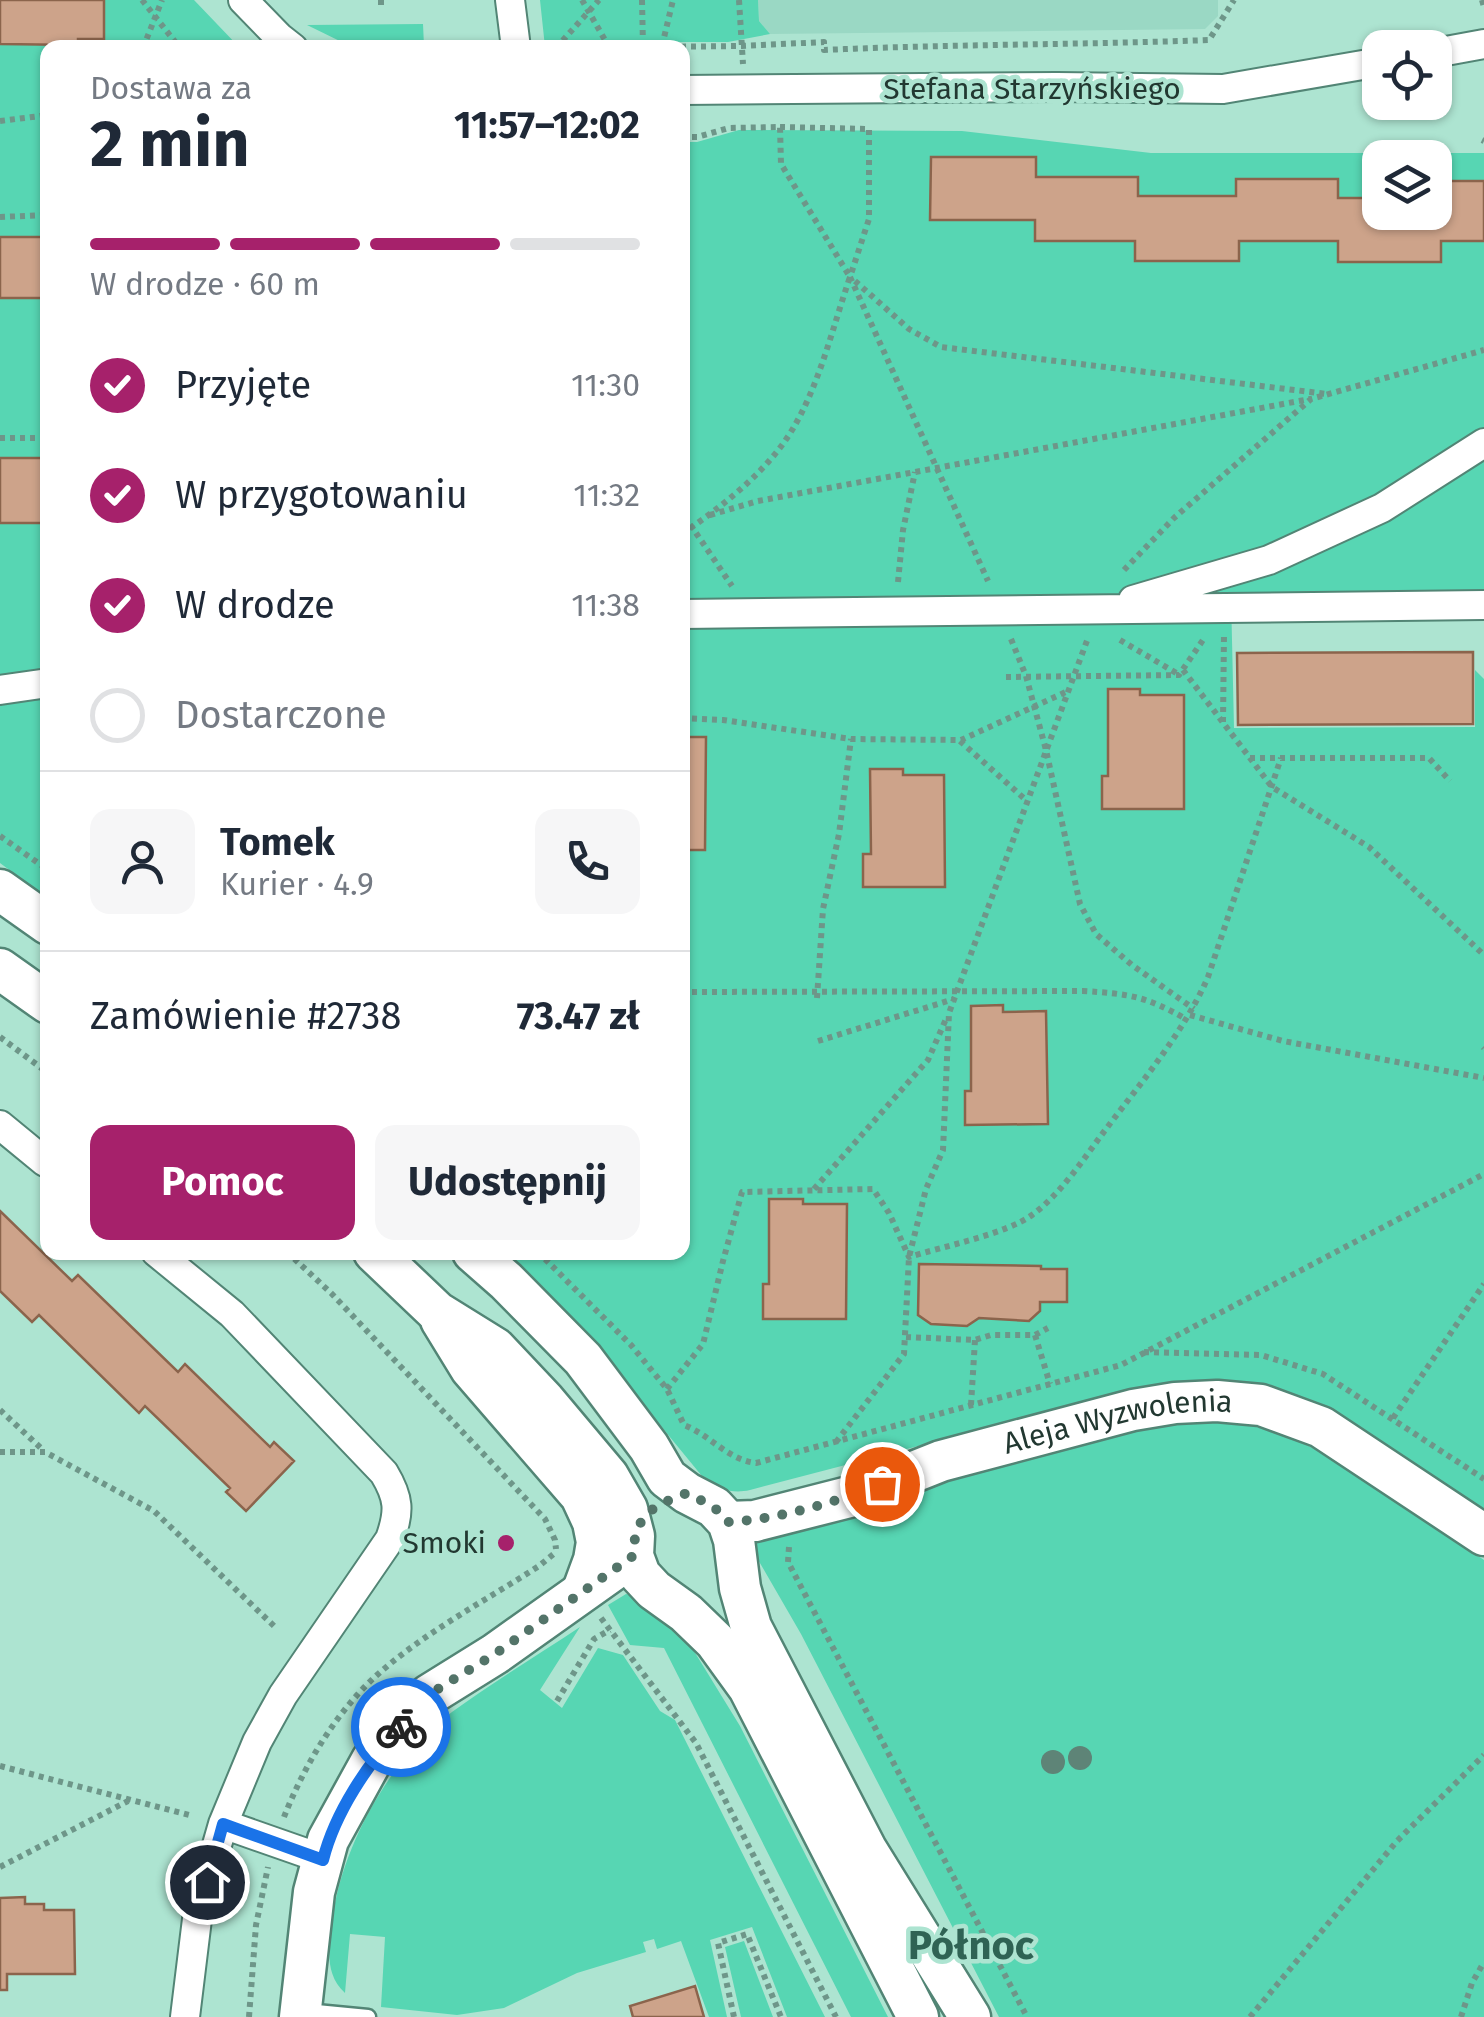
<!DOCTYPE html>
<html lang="pl">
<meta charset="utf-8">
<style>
:root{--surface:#fff;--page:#f6f6f7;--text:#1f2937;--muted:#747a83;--line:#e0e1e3;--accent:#a6216b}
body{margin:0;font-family:"Fira Sans",sans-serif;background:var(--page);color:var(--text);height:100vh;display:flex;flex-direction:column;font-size:38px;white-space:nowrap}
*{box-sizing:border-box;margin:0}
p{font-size:32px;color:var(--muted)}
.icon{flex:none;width:55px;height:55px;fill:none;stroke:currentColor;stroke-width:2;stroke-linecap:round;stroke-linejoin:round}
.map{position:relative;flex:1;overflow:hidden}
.side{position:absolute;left:40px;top:40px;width:650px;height:1220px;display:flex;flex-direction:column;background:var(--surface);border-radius:20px;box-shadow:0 2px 8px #0004}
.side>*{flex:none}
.controls{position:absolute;left:1362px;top:30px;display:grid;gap:20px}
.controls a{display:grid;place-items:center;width:90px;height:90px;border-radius:20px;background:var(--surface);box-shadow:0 2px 8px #0004;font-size:50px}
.pin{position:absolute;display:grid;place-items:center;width:85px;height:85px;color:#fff;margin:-42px;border:5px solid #fff;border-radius:50%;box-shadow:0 2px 10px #0007}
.courier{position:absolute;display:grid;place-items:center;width:100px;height:100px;margin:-50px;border:8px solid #1a73e8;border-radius:50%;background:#fff;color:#222;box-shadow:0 2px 12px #0007}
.headline em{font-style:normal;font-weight:700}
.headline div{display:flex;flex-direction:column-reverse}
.headline{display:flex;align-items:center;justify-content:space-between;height:170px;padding:0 50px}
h1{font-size:65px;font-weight:700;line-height:75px}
.bar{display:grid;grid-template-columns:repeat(4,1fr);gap:15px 10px;align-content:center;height:120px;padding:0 50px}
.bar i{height:12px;border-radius:8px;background:var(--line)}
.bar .active{background:var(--accent)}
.bar p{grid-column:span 4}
.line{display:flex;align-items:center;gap:25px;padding:0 50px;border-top:2px solid var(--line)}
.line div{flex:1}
.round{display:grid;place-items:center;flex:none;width:105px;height:105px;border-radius:20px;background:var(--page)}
ol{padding:0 50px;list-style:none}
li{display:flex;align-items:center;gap:30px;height:110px}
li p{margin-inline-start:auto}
li .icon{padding:10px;border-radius:50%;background:var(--accent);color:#fff;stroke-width:4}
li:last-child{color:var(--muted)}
li i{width:55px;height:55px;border:5px solid var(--line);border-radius:50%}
.cta{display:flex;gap:20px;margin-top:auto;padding:20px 50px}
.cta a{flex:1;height:115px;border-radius:20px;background:var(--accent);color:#fff;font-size:40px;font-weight:700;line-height:115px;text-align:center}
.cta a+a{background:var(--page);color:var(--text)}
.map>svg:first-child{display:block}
.built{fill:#9ad8c4}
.green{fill:#57d6b3;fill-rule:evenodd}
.building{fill:#cda38a;stroke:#8b644c;stroke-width:2.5}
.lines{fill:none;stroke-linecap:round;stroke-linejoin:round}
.lane-casing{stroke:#528575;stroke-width:19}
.street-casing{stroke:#528575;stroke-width:32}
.secondary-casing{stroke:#528575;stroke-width:45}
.path{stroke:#6e9689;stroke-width:6;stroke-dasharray:5 5;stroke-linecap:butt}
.lane{stroke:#fff;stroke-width:14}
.street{stroke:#fff;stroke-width:28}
.secondary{stroke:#fff;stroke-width:40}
.tree{fill:#5e8477}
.done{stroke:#537469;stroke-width:10;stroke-dasharray:0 18}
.route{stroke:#1a73e8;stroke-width:12}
.poi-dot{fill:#a6216b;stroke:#ade4d1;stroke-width:4}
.labels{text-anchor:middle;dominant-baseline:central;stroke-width:9;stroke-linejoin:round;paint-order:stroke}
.street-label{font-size:30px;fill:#223831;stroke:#ade4d1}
.poi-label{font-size:30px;fill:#223831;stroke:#ade4d1;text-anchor:end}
.district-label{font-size:40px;font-weight:bold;fill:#2f6354;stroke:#ade4d1}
</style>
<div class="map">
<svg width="1484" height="2017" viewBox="0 0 1484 2017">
<rect width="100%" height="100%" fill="#ade4d1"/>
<!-- built -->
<path class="built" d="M758,0H1218V16L1205,29L770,34L759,21Z"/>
<!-- green -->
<path class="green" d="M0,0H194L239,47L48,48L47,898L0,863Z
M540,0H758L759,21L770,34L728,42H593L592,47H545Z
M423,24L424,46H488L352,47L307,25Z
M739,130L962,131L1151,153H1484V618L1231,596L1234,728L1475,727V670L1484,679V1511L1359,1427L1314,1402L1267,1384L1208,1380L1152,1385L750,1490C732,1494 721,1489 706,1481L573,1319L505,1253L682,1252L683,142H697ZM1380,158H1435V212H1380Z
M1187,1421L1238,1422L1280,1432L1329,1456L1484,1560V2017H999L801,1634L753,1551L752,1539L760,1532L1147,1427Z
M626,1594L632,1595L678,1625L740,1726L888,2017H851L664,1648L630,1645L608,1605Z
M580,1627L540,1690L562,1708L598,1648L623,1655L660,1711L675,1720L825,2017H787L752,1927L710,1940L727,2017H709L681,1941L657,1949L654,1939L643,1942L646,1952L577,1973L504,2008L457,2015L381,2007L385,1937L350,1934L345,1993C324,1974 329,1947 332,1921C342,1845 390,1759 452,1712C493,1682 538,1655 580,1627Z
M744,1941L773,2017H741L725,1947Z"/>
<!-- building -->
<path class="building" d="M0,0H104V39H78V45L0,44Z
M931,157H1036V177H1138V196H1236V179H1338V198H1380V212H1435V199H1442V181H1484V241H1441V262H1338V241H1239V261H1135V241H1035V220H930Z
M0,237H48V298H0Z
M0,458H48V523H0Z
M1473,652V724L1238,725L1237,653Z
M1108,689H1140V695H1184V809H1102V776H1108Z
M682,737H706L705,850H682Z
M870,769H903V775H944L945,887H863V854H871Z
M1003,1005V1012L1046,1011L1048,1124L965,1125V1091H971V1006Z
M769,1199H803V1204H847L846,1319H763V1284H769Z
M0,1211L72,1281L78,1275L178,1372L185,1364L270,1447L274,1442L294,1461L246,1511L226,1492L230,1488L145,1406L139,1413L39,1315L32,1322L0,1291Z
M919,1264L1041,1266V1269H1067V1302H1040V1311L1029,1321L979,1318L967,1326L931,1324L918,1315Z
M25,1897V1904H44V1910H74L75,1974H7V1990H0V1898Z
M695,1986L704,2017H633L630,2006Z"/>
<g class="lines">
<!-- lane casing -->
<g class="lane-casing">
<path id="lane" d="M306,2011L368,2017"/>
</g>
<!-- street casing -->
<g class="street-casing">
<path id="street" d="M243,0L279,37L293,48
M510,0L516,48
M1435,53L1484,44
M682,90L1057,87L1223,89L1380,62
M1133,600L1269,560L1382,508L1484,443
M682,614L1484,605
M0,690L48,683
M0,1125L45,1162
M156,1252L232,1314L384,1473C399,1498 400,1511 390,1539L283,1695L257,1742L223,1824L323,1859
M185,2017L198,1911L223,1824"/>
</g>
<!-- secondary casing -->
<g class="secondary-casing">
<g id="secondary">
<path d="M0,890L48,924"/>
<path d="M0,969L48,1003"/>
<path d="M374,1252L437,1312L495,1348L545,1401L608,1476L627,1509L634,1536L633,1556L640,1575L654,1590L686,1613L715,1641L749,1688L918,2017"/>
<path d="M473,1252L506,1281L583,1359L649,1447L667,1478L687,1493L714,1507L728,1522L734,1540L740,1588L751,1627L866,1849L970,2017"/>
<path d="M441,1320L471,1369L581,1496L593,1522L597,1542L594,1560L583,1590"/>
<path id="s1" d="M728,1522L755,1521L853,1496L941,1461L1133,1410L1175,1403L1217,1401L1261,1405L1321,1427L1484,1535"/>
<path d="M300,2017L314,1892L328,1840L372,1760L429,1695L495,1654L633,1556"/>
</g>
</g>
<!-- path -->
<path class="path" d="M142,0L180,48
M381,0V7
M582,0L609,47
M642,0L643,46
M739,0L743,64
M1482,0L1484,7
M662,46L673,0
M143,48L162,0
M556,48L599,0
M561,48L742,46L824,42V50C952,44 1080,45 1209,40L1234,0
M0,121L48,115
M780,127L869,129V219L850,277L988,581
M682,137H697L729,128L780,127L781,164L850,277C832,329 819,388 789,435C763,475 721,507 682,534
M1482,140L1484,141
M0,217L48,215
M855,281L909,329L941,347L1327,394
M0,438H48
M710,515L758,501L1310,399
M682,519L692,527L732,586
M1124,570L1174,518L1311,399L1484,350
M898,582L903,530L915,472
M1011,639L1026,676L1046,750L1080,904L1096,934L1132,965L1194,1009
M1120,640L1178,674
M1183,670L1272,787L1369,847L1484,955
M1006,677L1179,675L1205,637
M682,718L723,720L851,739L961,740L1068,691
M1223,722L1224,634
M960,741L1027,801
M1250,758H1429L1450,781
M0,836L48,870
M682,992L1083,991C1130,994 1145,996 1186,1019
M817,998L823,909L839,834L851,739
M1190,1015L1283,1041L1484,1078
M0,1037L48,1073
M818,1041L954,999
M1483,1047L1484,1048
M814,1189L928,1060L946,1019
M287,1252L331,1293L545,1519L555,1540L556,1549
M538,1252L631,1345L667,1389L684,1425C710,1435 728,1460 756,1463L1121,1365L1484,1174
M1035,1335L1050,1384
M906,1337L975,1340L991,1335H1035L1048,1328
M1144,1352L1261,1355L1323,1374L1484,1479
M667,1389L703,1344L723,1261L742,1192L873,1189L889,1213L909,1257C941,1247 1006,1234 1032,1215C1062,1193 1084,1158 1106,1129C1143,1080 1184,1032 1208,977L1281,758
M971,1405L975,1340
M0,1410L43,1450
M1393,1418L1484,1284
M836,1442L904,1354L909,1257L926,1189L943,1150L949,1013L1088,638
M0,1452H45L154,1511L274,1626
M789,1547L788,1562L1027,2017
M601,1618L696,1743L836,2017
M557,1701L594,1639L610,1630
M0,1766L193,1816
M284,1817C304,1766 336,1712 377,1675C425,1632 485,1601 539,1566L556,1552
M0,1867L128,1801
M249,2017L256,1925L268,1867
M734,2017L718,1943L747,1934L781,2017
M1250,2017L1397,1841L1484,1755
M1461,2017L1472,1983L1484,1962"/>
<!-- lane -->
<use href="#lane" class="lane"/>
<!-- street -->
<use href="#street" class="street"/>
<!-- secondary -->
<use href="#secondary" class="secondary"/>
</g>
<!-- trees -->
<g class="tree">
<circle cx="1080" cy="1758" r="12"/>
<circle cx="1053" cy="1762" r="12"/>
</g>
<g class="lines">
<!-- done -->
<path class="done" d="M401,1727L428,1695L495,1654L633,1556C635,1514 651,1507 687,1493L714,1507L728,1522C780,1519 833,1503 882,1484"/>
<!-- route -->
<path class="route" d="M207,1882L223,1824L323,1860C335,1812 368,1764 401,1727"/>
</g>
<!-- markers -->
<circle class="poi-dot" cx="506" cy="1543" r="10"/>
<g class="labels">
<!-- street labels -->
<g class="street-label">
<text x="1032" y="89">Stefana Starzyńskiego</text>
<text stroke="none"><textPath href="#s1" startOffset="405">Aleja Wyzwolenia</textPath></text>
</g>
<!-- poi labels -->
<g class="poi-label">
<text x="486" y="1543">Smoki</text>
</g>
<!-- district labels -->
<g class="district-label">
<text x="971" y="1946">Północ</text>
</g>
</g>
</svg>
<div class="controls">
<a><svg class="icon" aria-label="locate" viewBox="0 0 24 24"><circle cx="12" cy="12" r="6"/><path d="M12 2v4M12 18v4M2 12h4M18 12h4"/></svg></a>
<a><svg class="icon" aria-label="layers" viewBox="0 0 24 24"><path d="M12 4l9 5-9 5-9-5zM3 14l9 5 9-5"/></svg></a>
</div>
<div class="pin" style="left:882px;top:1484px;background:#ea580c"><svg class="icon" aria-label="bag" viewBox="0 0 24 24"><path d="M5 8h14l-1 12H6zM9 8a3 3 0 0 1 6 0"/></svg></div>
<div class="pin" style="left:207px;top:1882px;background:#1f2937"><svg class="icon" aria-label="home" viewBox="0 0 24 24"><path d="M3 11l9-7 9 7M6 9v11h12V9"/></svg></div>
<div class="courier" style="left:401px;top:1727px"><svg class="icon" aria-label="bike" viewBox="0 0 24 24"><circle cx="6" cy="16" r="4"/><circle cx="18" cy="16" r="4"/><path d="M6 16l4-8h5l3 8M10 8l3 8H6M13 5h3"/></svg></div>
<section class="side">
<div class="headline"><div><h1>2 min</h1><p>Dostawa za</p></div><em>11:57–12:02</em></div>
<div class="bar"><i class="active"></i><i class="active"></i><i class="active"></i><i></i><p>W drodze · 60 m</p></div>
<ol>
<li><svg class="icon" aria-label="check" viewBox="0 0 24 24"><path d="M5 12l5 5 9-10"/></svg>Przyjęte<p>11:30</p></li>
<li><svg class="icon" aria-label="check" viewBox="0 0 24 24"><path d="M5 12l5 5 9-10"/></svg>W przygotowaniu<p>11:32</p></li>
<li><svg class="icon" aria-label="check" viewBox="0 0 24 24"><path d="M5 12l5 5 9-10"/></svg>W drodze<p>11:38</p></li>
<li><i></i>Dostarczone</li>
</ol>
<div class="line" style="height:180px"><a class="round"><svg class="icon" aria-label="person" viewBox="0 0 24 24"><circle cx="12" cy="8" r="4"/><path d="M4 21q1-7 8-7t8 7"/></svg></a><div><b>Tomek</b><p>Kurier · 4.9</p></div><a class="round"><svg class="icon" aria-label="phone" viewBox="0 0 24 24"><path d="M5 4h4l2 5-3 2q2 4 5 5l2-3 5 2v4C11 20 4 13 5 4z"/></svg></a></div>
<div class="line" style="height:130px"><div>Zamówienie #2738</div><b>73.47 zł</b></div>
<div class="cta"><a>Pomoc</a><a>Udostępnij</a></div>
</section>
</div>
